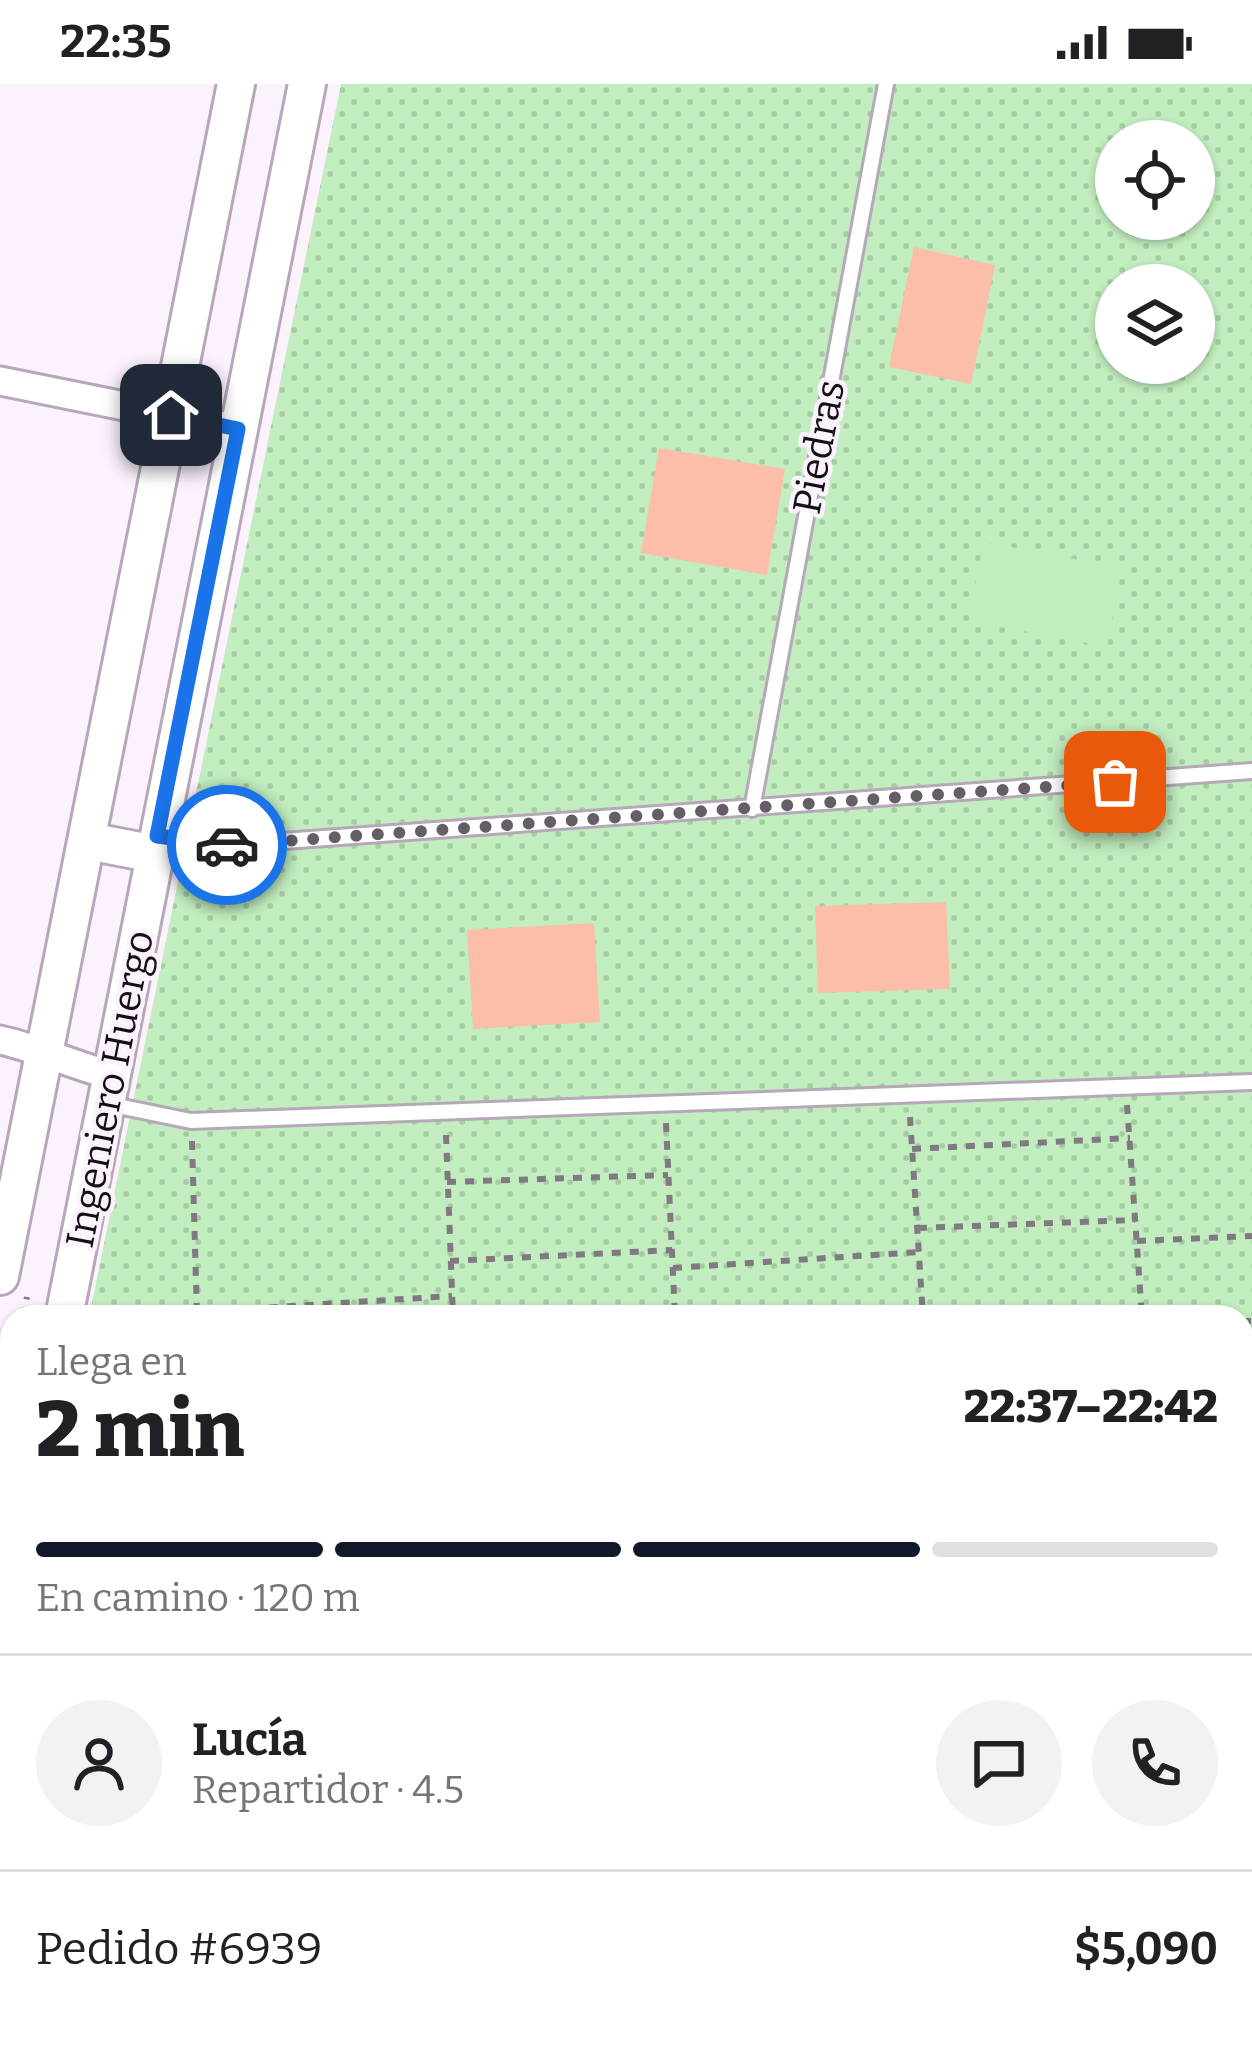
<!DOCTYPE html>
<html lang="es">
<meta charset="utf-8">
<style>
:root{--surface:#fff;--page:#f2f2f2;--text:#202124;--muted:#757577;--line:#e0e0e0;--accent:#111827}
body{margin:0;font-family:Bitter,serif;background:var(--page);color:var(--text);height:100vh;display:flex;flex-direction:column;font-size:45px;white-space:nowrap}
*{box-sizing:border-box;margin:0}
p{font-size:39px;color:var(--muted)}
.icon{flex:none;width:66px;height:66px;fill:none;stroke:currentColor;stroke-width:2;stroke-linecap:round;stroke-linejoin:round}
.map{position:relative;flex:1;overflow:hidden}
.sheet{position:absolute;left:0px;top:1221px;width:1254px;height:747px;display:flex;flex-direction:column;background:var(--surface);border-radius:36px 36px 0 0;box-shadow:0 3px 9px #0004}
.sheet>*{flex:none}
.tools{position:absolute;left:1095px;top:36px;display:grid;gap:24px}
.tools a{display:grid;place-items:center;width:120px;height:120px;border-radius:50%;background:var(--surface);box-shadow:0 3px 9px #0004;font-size:60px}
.pin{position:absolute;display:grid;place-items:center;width:102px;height:102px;color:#fff;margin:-51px;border-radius:24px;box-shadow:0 6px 18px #0006}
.courier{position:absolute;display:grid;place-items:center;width:120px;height:120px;margin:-60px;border:9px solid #1a73e8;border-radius:50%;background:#fff;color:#222;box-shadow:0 3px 15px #0007}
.summary em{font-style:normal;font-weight:800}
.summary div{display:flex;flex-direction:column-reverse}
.summary{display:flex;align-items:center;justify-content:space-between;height:204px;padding:0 36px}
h1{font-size:78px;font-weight:800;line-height:90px}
.bar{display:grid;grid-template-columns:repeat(4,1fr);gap:18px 12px;align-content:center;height:144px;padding:0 36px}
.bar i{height:15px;border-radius:9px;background:var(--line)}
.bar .on{background:var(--accent)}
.bar p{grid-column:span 4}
.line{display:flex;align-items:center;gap:30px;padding:0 36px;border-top:3px solid var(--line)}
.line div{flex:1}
.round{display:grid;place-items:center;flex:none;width:126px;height:126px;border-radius:63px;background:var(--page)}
.status{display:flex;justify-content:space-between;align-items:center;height:84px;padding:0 60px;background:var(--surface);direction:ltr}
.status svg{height:33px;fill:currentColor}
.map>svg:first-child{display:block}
.grass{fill:url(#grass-dots);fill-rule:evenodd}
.garden{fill:#c2eebf}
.water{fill:#95c3ed}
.building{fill:#fcbea8}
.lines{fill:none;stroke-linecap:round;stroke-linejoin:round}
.service-casing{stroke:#b6a7b9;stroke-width:20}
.minor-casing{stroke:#b6a7b9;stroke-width:33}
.tertiary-casing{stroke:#b6a7b9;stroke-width:42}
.primary-casing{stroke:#a75257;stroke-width:51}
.path{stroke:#807981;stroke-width:6;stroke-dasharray:9 9;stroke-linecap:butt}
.service{stroke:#fff;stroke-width:14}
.minor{stroke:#fff;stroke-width:27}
.tertiary{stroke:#fff;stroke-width:36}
.primary{stroke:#faadb0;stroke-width:45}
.done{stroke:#655e67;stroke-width:12;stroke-dasharray:0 21.6}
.route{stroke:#1a73e8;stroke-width:15}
.labels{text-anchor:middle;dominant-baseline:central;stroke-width:9;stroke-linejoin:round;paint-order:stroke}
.street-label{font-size:39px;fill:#140f15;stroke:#fcf2fe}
</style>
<div class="status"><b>22:35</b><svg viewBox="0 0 49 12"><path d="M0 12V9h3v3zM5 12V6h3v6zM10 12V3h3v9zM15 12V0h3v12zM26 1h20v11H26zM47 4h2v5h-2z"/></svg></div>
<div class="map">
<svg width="1252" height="1966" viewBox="0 0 1252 1966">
<defs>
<pattern id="grass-dots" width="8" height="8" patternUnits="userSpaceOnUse" patternTransform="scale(3)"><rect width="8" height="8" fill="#c2eebf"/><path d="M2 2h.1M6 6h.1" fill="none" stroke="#a6cba3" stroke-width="1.8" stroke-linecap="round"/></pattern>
</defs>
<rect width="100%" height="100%" fill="#fcf2fe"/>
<!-- grass -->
<path class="grass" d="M341,0H1252V1966H194L184,1956H1242V1233H89ZM1116,57H1194V135H1116ZM1116,201H1194V279H1116Z
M0,1866L12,1874V1956H49L48,1966H0Z"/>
<!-- garden -->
<path class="garden" d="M983,458L1122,484L1107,563L969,537Z"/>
<!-- water -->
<path class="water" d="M1242,1721L1252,1726V1966H329L316,1956H1242Z"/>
<!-- building -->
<path class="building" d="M914,163L995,181L971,300L889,283Z
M659,364L785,385L767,491L641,469Z
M946,818L950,905L818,909L815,822Z
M594,839L600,938L473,945L467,846Z"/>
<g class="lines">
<!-- service casing -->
<g class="service-casing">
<path id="service" d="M752,725L886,0
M163,753L214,762L1252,687
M108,1020L191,1037L1252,998"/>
</g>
<!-- minor casing -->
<g class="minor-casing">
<path id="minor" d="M0,297L238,345
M0,956C40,965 75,982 114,992"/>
</g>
<!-- tertiary casing -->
<g class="tertiary-casing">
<path id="tertiary" d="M88,757L155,770
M0,1192L236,0
M64,1233L307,0
M0,1542L12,1484
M0,1788L12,1813
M70,1966V1956"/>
</g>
<!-- primary casing -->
<g class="primary-casing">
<path id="primary" d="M0,1840L12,1847
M114,1956L122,1966"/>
</g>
<!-- path -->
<path class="path" d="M1127,1021L1142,1233
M910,1033L923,1233
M666,1039L675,1233
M446,1051L453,1233
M192,1057L197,1233
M912,1065L1130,1054
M447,1098L668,1091
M918,1144L1135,1136
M1137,1157L1252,1152
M450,1177L672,1166
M673,1184L919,1168
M197,1228L452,1212
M23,1233L27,1213
M1242,1237H1252
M0,1341L12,1285
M1242,1374L1252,1378
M250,1956L262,1966"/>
<!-- service -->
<use href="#service" class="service"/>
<!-- minor -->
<use href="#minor" class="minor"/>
<!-- tertiary -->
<use href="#tertiary" class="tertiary"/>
<!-- primary -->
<use href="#primary" class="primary"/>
</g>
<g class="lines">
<!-- done -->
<path class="done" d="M227,761L1115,698"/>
<!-- route -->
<path class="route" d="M171,331L238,345L157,752L227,761"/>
</g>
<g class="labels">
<!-- street labels -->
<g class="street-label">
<text transform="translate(819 363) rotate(-79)">Piedras</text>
<text transform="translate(110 1005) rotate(-79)">Ingeniero Huergo</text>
</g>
</g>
</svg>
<div class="tools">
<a><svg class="icon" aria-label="locate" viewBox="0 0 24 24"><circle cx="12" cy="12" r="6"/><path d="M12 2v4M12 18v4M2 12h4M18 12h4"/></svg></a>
<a><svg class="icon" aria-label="layers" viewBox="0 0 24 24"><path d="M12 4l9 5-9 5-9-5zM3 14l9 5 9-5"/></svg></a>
</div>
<div class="pin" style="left:1115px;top:698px;background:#ea580c"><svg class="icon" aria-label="bag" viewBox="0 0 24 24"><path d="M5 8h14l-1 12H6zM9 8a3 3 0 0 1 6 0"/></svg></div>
<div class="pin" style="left:171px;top:331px;background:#1f2937"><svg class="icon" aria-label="home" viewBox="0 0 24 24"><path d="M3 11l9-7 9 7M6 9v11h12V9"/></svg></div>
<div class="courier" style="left:227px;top:761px"><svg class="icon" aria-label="car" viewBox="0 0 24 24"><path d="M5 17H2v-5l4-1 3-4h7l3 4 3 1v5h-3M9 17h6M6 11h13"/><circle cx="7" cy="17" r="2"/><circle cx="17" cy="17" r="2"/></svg></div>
<section class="sheet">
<div class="summary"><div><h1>2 min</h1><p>Llega en</p></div><em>22:37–22:42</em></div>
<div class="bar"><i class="on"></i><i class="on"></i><i class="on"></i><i></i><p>En camino · 120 m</p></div>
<div class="line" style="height:216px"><a class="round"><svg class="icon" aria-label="person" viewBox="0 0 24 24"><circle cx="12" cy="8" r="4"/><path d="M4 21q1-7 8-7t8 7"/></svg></a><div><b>Lucía</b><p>Repartidor · 4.5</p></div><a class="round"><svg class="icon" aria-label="chat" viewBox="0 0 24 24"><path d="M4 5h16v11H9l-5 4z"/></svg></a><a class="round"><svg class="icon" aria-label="phone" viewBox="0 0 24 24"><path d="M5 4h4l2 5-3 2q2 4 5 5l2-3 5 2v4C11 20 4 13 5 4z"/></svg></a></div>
<div class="line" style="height:156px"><div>Pedido #6939</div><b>$5,090</b></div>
</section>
</div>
